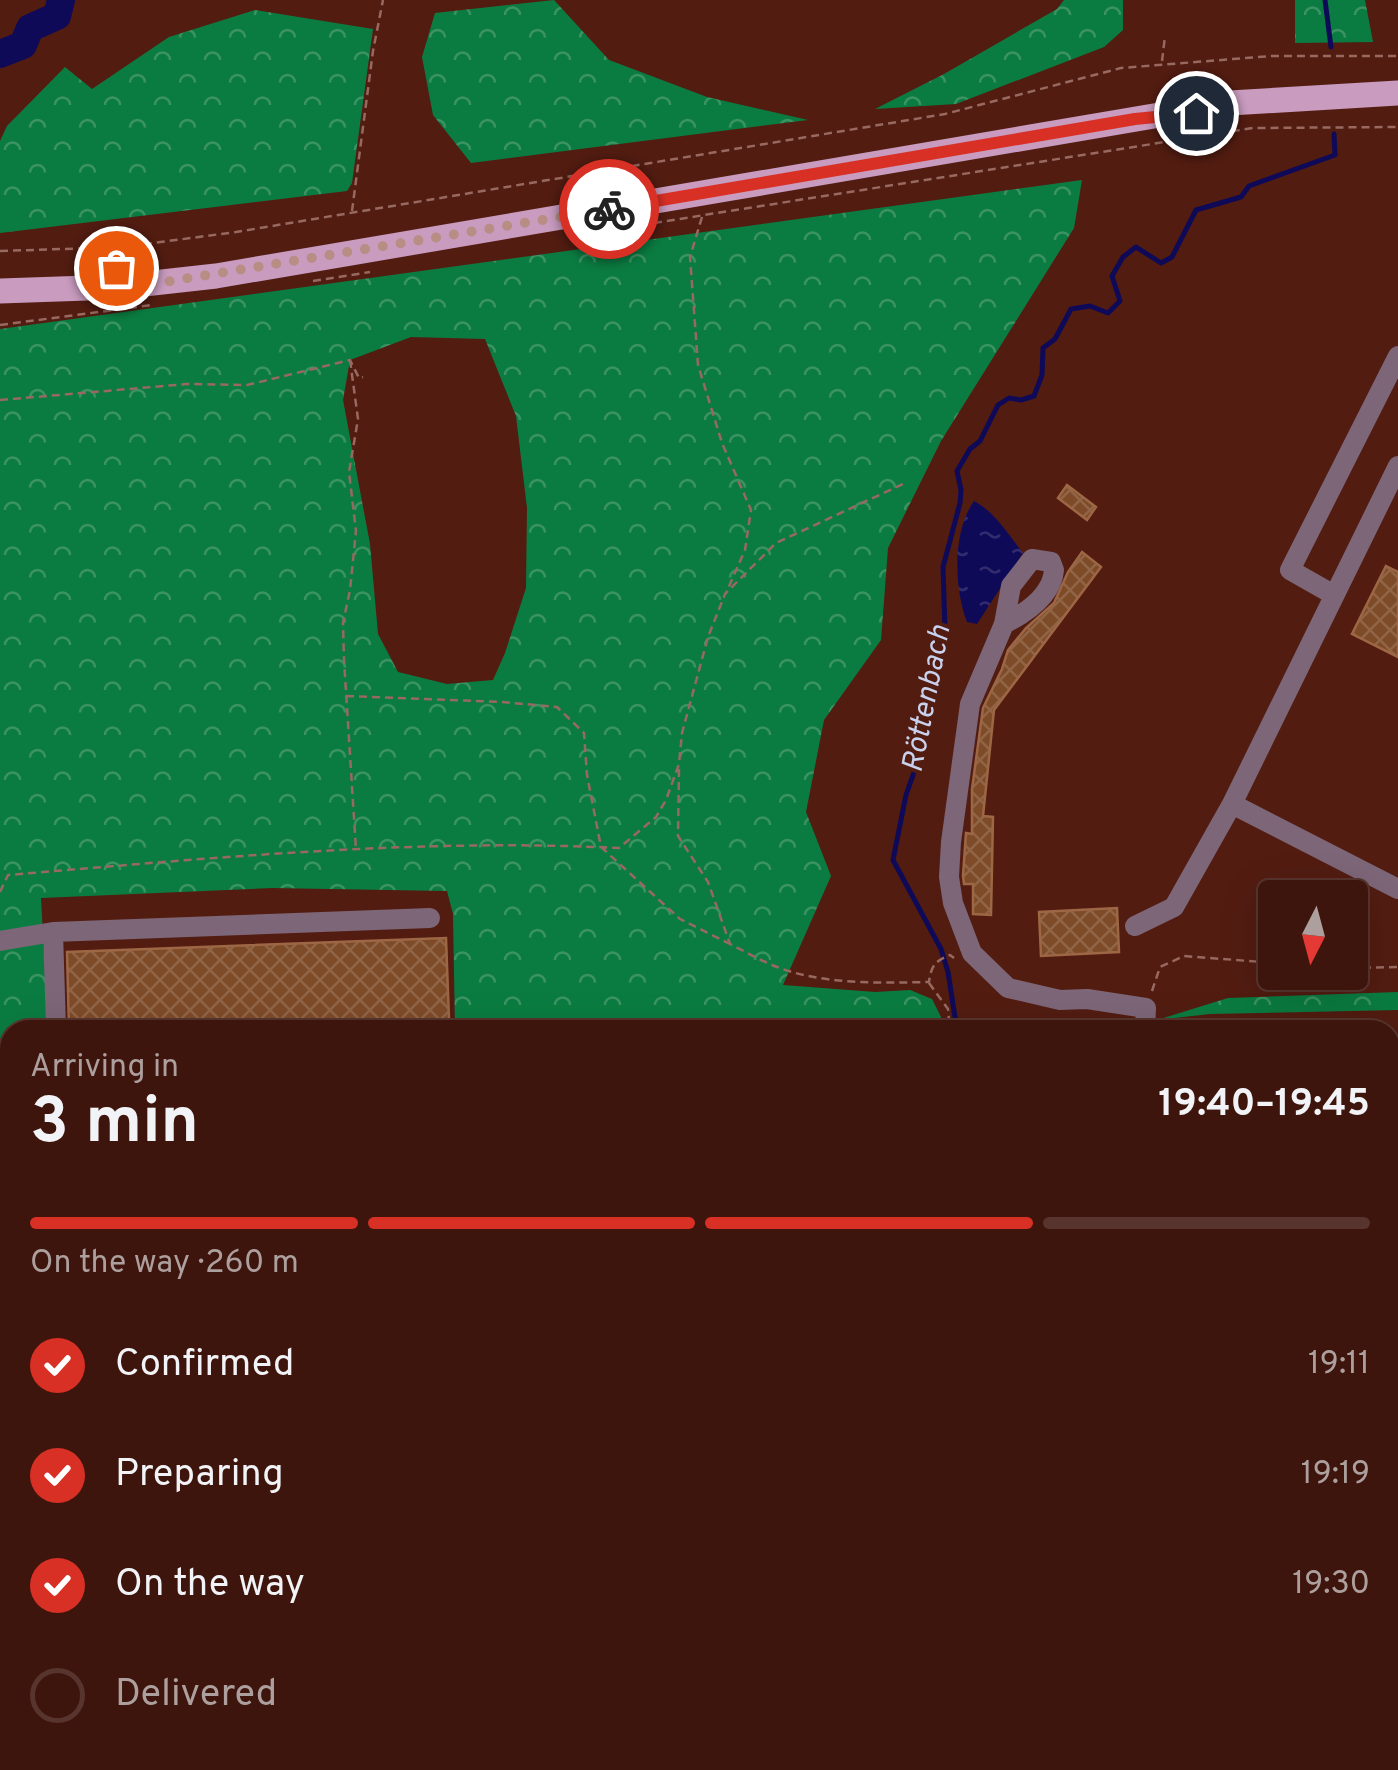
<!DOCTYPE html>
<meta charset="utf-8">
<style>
:root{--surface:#3e150d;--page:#49221b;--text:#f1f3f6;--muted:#ad9f9d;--line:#57342e;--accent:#d93025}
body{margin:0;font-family:Overpass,sans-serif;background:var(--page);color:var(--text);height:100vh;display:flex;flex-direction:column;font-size:38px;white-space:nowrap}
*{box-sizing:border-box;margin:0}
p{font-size:32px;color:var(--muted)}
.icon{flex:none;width:55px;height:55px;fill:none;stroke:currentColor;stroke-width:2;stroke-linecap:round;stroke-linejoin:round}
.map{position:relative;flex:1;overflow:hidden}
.sheet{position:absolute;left:0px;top:1020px;width:1400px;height:750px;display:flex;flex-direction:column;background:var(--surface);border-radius:30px 30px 0 0;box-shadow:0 10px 40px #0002,0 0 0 2px var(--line)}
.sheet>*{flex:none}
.needle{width:65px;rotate:186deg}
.buttons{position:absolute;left:1258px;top:880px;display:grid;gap:20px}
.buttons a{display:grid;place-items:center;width:110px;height:110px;border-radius:10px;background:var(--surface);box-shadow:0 10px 40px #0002,0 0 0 2px var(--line);font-size:50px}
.pin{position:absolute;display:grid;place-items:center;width:85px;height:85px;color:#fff;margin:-42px;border:5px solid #fff;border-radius:50%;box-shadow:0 2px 10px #0007}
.courier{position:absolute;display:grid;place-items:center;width:100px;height:100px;margin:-50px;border:8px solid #d93025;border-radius:50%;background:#fff;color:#222;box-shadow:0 2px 12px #0007}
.overview em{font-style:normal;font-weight:700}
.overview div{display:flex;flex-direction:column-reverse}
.overview{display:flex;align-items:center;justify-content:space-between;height:170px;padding:0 30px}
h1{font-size:65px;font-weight:700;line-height:75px}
.bar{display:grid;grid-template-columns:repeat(4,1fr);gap:15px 10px;align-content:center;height:120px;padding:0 30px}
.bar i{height:12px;border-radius:8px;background:var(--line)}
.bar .selected{background:var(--accent)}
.bar p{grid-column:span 4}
ol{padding:0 30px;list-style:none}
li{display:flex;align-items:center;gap:30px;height:110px}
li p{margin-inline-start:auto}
li .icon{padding:10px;border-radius:50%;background:var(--accent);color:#fff;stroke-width:4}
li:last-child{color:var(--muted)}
li i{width:55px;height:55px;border:5px solid var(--line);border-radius:50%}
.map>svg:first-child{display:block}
.forest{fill:url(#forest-crowns);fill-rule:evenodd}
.water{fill:url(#water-ripples)}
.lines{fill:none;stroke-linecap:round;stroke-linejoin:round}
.stream{stroke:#0f0a58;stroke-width:5}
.river{stroke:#0f0a58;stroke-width:28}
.building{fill:url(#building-cross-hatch);stroke:#9d6745;stroke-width:2.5}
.path{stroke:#976960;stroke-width:2.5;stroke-dasharray:8 5;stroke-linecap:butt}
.minor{stroke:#7c6678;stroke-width:20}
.major{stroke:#c89bbf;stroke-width:25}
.rail{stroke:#9f7269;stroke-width:5;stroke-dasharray:18 18;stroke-linecap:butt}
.done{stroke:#b78d84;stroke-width:10;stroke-dasharray:0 18}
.route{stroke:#d93025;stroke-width:12}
.labels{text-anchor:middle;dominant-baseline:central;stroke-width:8;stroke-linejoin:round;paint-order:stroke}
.water-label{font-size:30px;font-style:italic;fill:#c9d1ec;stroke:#521c11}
</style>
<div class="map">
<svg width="1398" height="1770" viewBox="0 0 1398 1770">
<defs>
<pattern id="forest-crowns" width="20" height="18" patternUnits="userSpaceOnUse" patternTransform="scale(2.5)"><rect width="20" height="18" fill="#0b7c41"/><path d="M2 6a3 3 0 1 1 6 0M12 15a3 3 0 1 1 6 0" fill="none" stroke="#3b9363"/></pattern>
<pattern id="water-ripples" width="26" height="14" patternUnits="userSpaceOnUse" patternTransform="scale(2.5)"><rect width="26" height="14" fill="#0f0a58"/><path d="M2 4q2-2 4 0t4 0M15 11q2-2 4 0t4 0" fill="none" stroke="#322c6e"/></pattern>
<pattern id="building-cross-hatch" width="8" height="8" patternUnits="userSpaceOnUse" patternTransform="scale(2.5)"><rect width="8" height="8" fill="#7e4b29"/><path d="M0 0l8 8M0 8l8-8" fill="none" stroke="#916446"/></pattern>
</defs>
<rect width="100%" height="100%" fill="#521c11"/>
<!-- forest -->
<path class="forest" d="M554,0L609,60L707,97L808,120L471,163L433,115L422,57L435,13Z
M1064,0H1123V30L1104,47L956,104L875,109L944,74L1057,9Z
M1295,0H1365L1373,42L1295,43Z
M255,10L373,29L352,183L347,191L0,233V141L7,126L65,67L92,89L169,37Z
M1082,180L1074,228L941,441L888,548L881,640L824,720L806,812L831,876L783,985L875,992L910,990L932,999L941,1017V1028L455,1030L453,914L447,891L272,888L41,898L48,1030H10V1041H0V329ZM411,337L485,339L516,416L527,508L526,588L505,653L493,680L447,684L398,672L378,634L370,544L343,400L350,360Z
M1398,992V1010L1210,1014L1157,1020L1228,998Z"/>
<!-- water -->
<path class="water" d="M974,501C995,512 1008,534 1023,553L977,624L967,622C954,588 952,532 974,501Z"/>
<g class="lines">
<!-- stream -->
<path class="stream" d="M1325,0L1331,47
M957,1030L948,972L941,949L893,860L906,795L919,758L918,726L930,668L945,631L943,567L960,503L961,490L957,471L970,449L980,441L998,405L1009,398L1021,400L1034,396L1042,375L1043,348L1055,339L1071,309L1090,306L1108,313L1120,301L1112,276L1123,257L1136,247L1161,263L1172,257L1196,210L1241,197L1249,186L1335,155L1334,134
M547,1770L548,1760"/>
<!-- river -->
<path class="river" d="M0,54L23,45L30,28L57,16L61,0"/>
</g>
<!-- building -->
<path class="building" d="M1067,485L1096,507L1087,520L1058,498Z
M1082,552L1101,567L994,710L983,816L993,817L991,915L973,914V884H964L963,876L966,833L972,834V789L983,708L1002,669L1008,650L1026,628L1054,603L1068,572Z
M1386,566L1398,572V657L1352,634Z
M1117,908L1119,952L1041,956L1039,912Z
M446,938L449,1019L69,1030L67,952Z"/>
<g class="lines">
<!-- path -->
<path class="path" d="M1162,61L1165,36
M352,211L373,51L383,0
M702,217L690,257L698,365L722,443L751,510L745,550L726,593
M654,223L1253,128L1398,127
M131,246L236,232L945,114L1121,68L1271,56H1398
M0,251L93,248
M313,281L370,272
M0,325L152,305
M350,360L358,419L349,472L356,531L350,590L343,623L344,660L356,850
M0,400L187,384L247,385L350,360L359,378L363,377
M346,696L502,702L557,707L584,733L587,775L601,847L680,919L730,944
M679,769L678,836L708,882L730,944C744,951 758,959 772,965C819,985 879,983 929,982C931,966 935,961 950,955L954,958
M0,892L8,875C211,858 416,838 619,848L656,817L666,800L679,764L682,733L708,637L725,594L776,543L903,484
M1350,968L1398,967
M929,983L948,1009L950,1030
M1152,991L1160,967L1184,956L1275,963
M523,1770V1760"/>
<!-- minor -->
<path class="minor" d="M114,247L117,287
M1398,466L1232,804L1398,889
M1334,595L1290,570L1398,356
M1004,624C1026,613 1052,596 1054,570L1051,562L1032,559L1011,586L1004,624L970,704L951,842L949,877L953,903L972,953L1008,988L1060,1000L1087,999L1146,1008L1145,1030
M1135,926L1174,907L1232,804
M53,932L56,1027
M0,941L53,932L430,918
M0,1141H10
M0,1226H10
M1391,1266L1394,1369
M0,1403L10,1402
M1390,1535L1398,1530
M1390,1713L1398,1708
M160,1760L167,1770
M367,1760L375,1770
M1374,1760L1379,1770
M0,1763L4,1770
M88,1770L107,1760
M631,1770L637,1760
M853,1770L856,1760
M1126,1770V1760
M1266,1770L1268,1760"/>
<!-- major -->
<path class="major" d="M0,291L117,287L216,276L1230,103L1398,93"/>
<!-- rail -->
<path class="rail" d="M1390,1046L1398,1045
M0,1077H10
M0,1108H10"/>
</g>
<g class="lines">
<!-- done -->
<path class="done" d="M116,268L117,287L159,283L609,209"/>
<!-- route -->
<path class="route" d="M609,209L1135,119L1196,113"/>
</g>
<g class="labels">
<!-- water labels -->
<g class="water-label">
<text transform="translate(928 699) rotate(-79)">Röttenbach</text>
</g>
</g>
</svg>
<div class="buttons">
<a><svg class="needle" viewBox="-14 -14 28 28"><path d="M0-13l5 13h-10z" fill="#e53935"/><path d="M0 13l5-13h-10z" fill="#ad9f9d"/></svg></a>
</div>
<div class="pin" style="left:116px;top:268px;background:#ea580c"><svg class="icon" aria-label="bag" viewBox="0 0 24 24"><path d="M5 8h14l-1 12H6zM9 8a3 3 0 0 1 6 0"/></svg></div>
<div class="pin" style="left:1196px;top:113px;background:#1f2937"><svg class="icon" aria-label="home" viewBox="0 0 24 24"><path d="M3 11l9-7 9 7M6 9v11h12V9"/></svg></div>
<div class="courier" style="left:609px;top:209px"><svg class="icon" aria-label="bike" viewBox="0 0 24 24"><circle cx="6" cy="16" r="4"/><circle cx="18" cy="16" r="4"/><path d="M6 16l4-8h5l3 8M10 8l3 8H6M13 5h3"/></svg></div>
<section class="sheet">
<div class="overview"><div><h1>3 min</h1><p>Arriving in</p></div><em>19:40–19:45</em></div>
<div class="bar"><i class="selected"></i><i class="selected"></i><i class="selected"></i><i></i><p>On the way · 260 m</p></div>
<ol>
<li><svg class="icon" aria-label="check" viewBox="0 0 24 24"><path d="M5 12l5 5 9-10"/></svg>Confirmed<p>19:11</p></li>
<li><svg class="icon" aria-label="check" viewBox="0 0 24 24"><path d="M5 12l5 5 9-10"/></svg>Preparing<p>19:19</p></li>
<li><svg class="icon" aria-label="check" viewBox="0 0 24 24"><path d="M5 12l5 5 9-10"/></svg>On the way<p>19:30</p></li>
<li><i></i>Delivered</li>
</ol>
</section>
</div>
